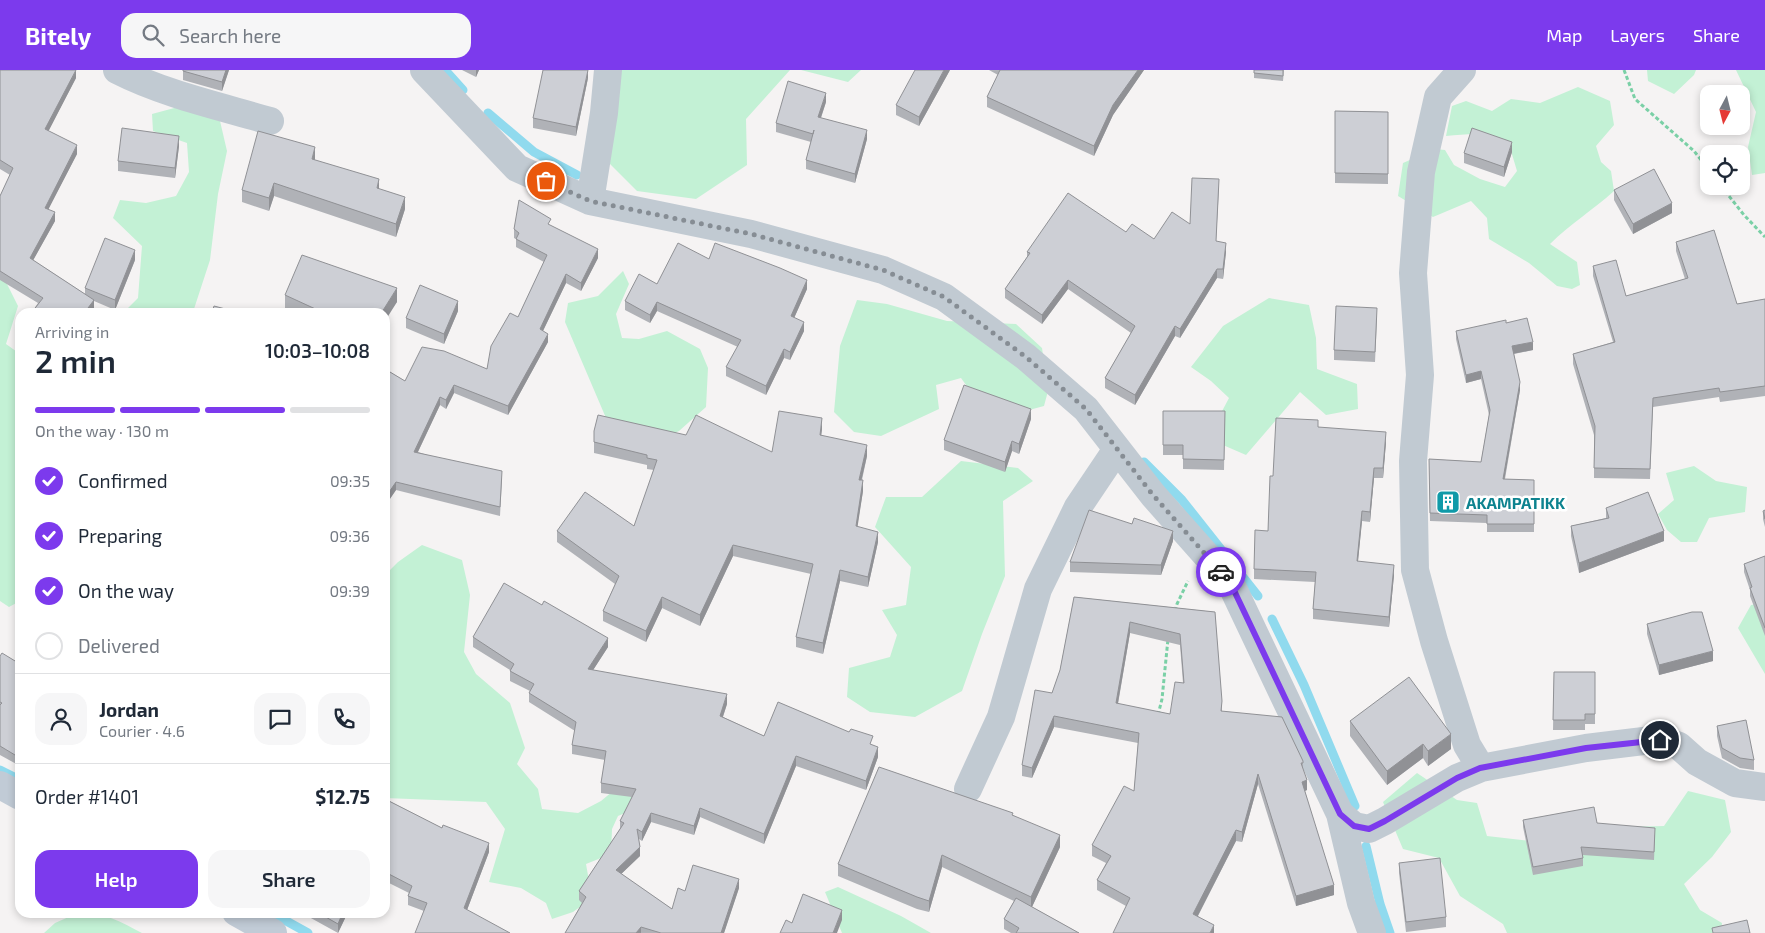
<!DOCTYPE html>
<meta charset="utf-8">
<style>
:root{--surface:#fff;--page:#f6f6f7;--text:#1f2937;--muted:#747a83;--line:#e0e1e3;--accent:#7c3aed}
body{margin:0;font-family:"Exo 2",sans-serif;background:var(--page);color:var(--text);height:100vh;display:flex;flex-direction:column;font-size:19px;white-space:nowrap}
*{box-sizing:border-box;margin:0}
p{font-size:16px;color:var(--muted)}
.icon{flex:none;width:28px;height:28px;fill:none;stroke:currentColor;stroke-width:2;stroke-linecap:round;stroke-linejoin:round}
.map{position:relative;flex:1;overflow:hidden}
.panel{position:absolute;left:15px;top:238px;width:375px;height:610px;display:flex;flex-direction:column;background:var(--surface);border-radius:15px;box-shadow:0 2px 8px #0003}
.panel>*{flex:none}
.needle{width:32px;rotate:187deg}
.buttons{position:absolute;left:1700px;top:15px;display:grid;gap:10px}
.buttons a{display:grid;place-items:center;width:50px;height:50px;border-radius:10px;background:var(--surface);box-shadow:0 2px 8px #0003;font-size:25px}
.pin{position:absolute;display:grid;place-items:center;width:42px;height:42px;color:#fff;margin:-21px;border:2px solid #fff;border-radius:50%;box-shadow:0 1px 5px #0007}
.courier{position:absolute;display:grid;place-items:center;width:50px;height:50px;margin:-25px;border:4px solid #7c3aed;border-radius:50%;background:#fff;color:#222;box-shadow:0 1px 6px #0007}
.head em{font-style:normal;font-weight:600}
.head div{display:flex;flex-direction:column-reverse}
.head{display:flex;align-items:center;justify-content:space-between;height:85px;padding:0 20px}
h1{font-size:32px;font-weight:600;line-height:38px}
.bar{display:grid;grid-template-columns:repeat(4,1fr);gap:8px 5px;align-content:center;height:60px;padding:0 20px}
.bar i{height:6px;border-radius:4px;background:var(--line)}
.bar .selected{background:var(--accent)}
.bar p{grid-column:span 4}
.line{display:flex;align-items:center;gap:12px;padding:0 20px;border-top:1px solid var(--line)}
.line div{flex:1}
.round{display:grid;place-items:center;flex:none;width:52px;height:52px;border-radius:15px;background:var(--page)}
ol{padding:0 20px;list-style:none}
li{display:flex;align-items:center;gap:15px;height:55px}
li p{margin-inline-start:auto}
li .icon{padding:5px;border-radius:50%;background:var(--accent);color:#fff;stroke-width:4}
li:last-child{color:var(--muted)}
li i{width:28px;height:28px;border:2px solid var(--line);border-radius:50%}
.button{display:flex;gap:10px;margin-top:auto;padding:10px 20px}
.button a{flex:1;height:58px;border-radius:15px;background:var(--accent);color:#fff;font-size:20px;font-weight:600;line-height:58px;text-align:center}
.button a+a{background:var(--page);color:var(--text)}
header{display:flex;align-items:center;gap:30px;box-sizing:border-box;height:70px;padding:0 25px;background:var(--accent);color:#fff}
header strong{font-size:24px}
nav{display:flex;gap:28px;margin-inline-start:auto;font-size:18px}
.search{width:350px;height:45px;background:var(--page);display:flex;align-items:center;gap:12px;box-sizing:border-box;padding:0 18px;border-radius:15px;color:var(--muted);font-size:19px}
.map>svg:first-child{display:block}
.green{fill:#c3f1d5}
.lines{fill:none;stroke-linecap:round;stroke-linejoin:round}
.stream{stroke:#90daee;stroke-width:9}
.path{stroke:#7ad0a6;stroke-width:3;stroke-dasharray:4 2.5;stroke-linecap:butt}
.street{stroke:#c1cad2;stroke-width:28}
.secondary{stroke:#c1cbd6;stroke-width:28}
.wall{fill:#b0b2b7;fill-rule:evenodd}
.shaded-wall{fill:#909195}
.building{fill:#cdcfd5;stroke:#909195;fill-rule:evenodd}
.done{stroke:#868d94;stroke-width:5;stroke-dasharray:0 9}
.route{stroke:#7c3aed;stroke-width:6}
.labels{text-anchor:middle;dominant-baseline:central;stroke-width:5;stroke-linejoin:round;paint-order:stroke}
.culture-label{font-size:16px;font-weight:bold;fill:#0d838f;stroke:#fff;text-anchor:start}
</style>
<header>
<strong>Bitely</strong>
<div class="search"><svg class="icon" aria-label="search" viewBox="0 0 24 24"><circle cx="10" cy="10" r="6"/><path d="M15 15l6 6"/></svg>Search here</div>
<nav><a>Map</a><a>Layers</a><a>Share</a></nav>
</header>
<div class="map">
<svg width="1765" height="863" viewBox="0 0 1765 863">
<rect width="100%" height="100%" fill="#f5f3f3"/>
<!-- green -->
<path class="green" d="M596,0H790L746,49L747,95L696,129L637,121L590,74Z
M801,0H861L848,12Z
M1647,0H1696L1694,5L1674,24L1648,11Z
M1736,0H1765V103L1752,105L1748,77L1756,42Z
M1578,17L1610,31L1614,55L1596,76L1601,92L1611,101L1614,121C1593,140 1570,154 1550,174L1577,192L1580,215L1572,219L1557,216L1529,193L1489,169L1487,148L1471,131L1433,147L1398,126L1403,93L1435,79L1445,80L1454,95L1480,109L1505,117L1517,101L1508,71C1487,61 1469,64 1446,66L1452,36L1466,31L1492,41L1511,29L1540,33Z
M178,37L220,51L227,81L218,124L210,190L193,242H124L138,228L142,176L113,148L120,130L146,133L176,126L189,102L187,73L153,61L152,44Z
M623,201L629,214L616,244L622,268L639,269L667,261L700,279L708,298L706,337L679,361L670,365L606,348L565,252L568,233L598,226Z
M0,203L2,204L18,236L6,274L20,284V531L9,537L0,531Z
M1269,228L1309,235L1316,268L1317,299L1357,314L1358,339L1326,345L1300,322L1246,385L1216,372L1211,362L1229,328L1211,311L1191,297L1223,256Z
M857,230L887,234L947,251L1016,254L1042,278L1048,321L1044,336L1003,347L984,340L961,308L936,315L939,339L881,366L854,362L834,342L840,276Z
M961,391L1018,398L1033,411L1003,431L1005,506L982,564L962,621L915,647L870,642L847,627L849,598L890,587L897,565L882,540L906,535L911,497L875,457L886,427H922Z
M1694,396L1716,411L1747,417L1745,442L1709,448L1697,472H1681L1667,460L1658,444L1674,430L1666,403Z
M422,475L462,490L470,525L464,582L476,604L510,633L525,678L517,694L538,719L542,739L578,743L601,731L619,716L638,728L634,739L618,746L612,759L611,784L586,794L592,828L573,842L552,849L546,833L521,818L489,812L505,759L486,732L385,728V505L398,492Z
M1765,533V604L1738,558L1751,535Z
M1417,703L1457,730L1477,733L1487,766L1530,771L1623,757L1664,756L1688,721L1725,730L1731,762L1712,787L1684,814L1700,840L1722,853L1721,863H1507L1503,854L1460,826L1439,788L1403,779L1383,732Z
M838,817L901,846L931,863H842L825,822Z
M80,842C104,842 121,852 142,863H44L55,853Z"/>
<g class="lines">
<!-- stream -->
<path class="stream" d="M445,0L463,20
M488,43L534,82L577,105
M1144,392L1182,430L1258,526
M1272,549L1304,615L1355,736
M0,700L20,710
M1366,776L1380,834L1390,863
M270,842L308,863"/>
<!-- path -->
<path class="path" d="M1624,0L1635,29L1694,81L1709,100
M1721,116L1744,145L1765,167
M1175,541L1177,534L1188,511
M1158,645L1162,629L1168,569"/>
<!-- street -->
<path class="street" d="M117,0C164,24 219,36 270,51
M424,0L517,98L590,131L751,164L883,200L944,227L1026,287L1086,339L1153,425L1230,512L1340,744L1354,756L1369,759L1385,751L1457,708L1481,698L1586,678L1660,669L1679,676L1697,692L1735,713L1765,717
M1462,0L1438,27L1421,102L1413,203L1420,305L1413,391L1415,500L1434,571L1467,675L1481,698
M590,131L604,43L608,0
M968,719L1001,647L1038,519L1078,437L1117,379
M1340,744L1361,833L1372,863"/>
<!-- secondary -->
<path class="secondary" d="M0,715L20,726
M236,842L273,863"/>
</g>
<!-- wall -->
<path class="wall" d="M0,0L76,8L48,61L77,84L48,139L55,151L33,190L85,224V218L135,190L115,240L94,231V238L91,242H32L38,233L0,210V126L10,105L0,99Z
M183,0H229L222,21L183,10Z
M462,0H479L476,7Z
M950,0L919,56L896,45V35Z
M989,0H1144L1113,45L1094,86L987,37V27L998,5Z
M1254,0H1284L1283,11L1254,8Z
M588,8L576,66L533,58V48Z
M826,32L821,48L867,69L855,113L806,99V90L811,72L776,62V53Z
M1335,41L1388,42V114L1335,113Z
M179,76L175,108L118,101V91Z
M1512,82L1504,107L1464,93V83Z
M315,90L379,119L405,139L396,167L274,126L269,141L242,132V120Z
M1219,118L1216,171L1226,182L1223,209L1217,208L1180,268L1175,266L1135,335L1105,318V308L1131,263L1068,219L1042,254L1005,228V219L1027,187V182L1126,162L1154,169L1190,154Z
M1614,120L1672,143L1633,164L1614,130Z
M551,156L598,188L581,221L566,213L543,261L548,272L508,345L454,323L446,339L440,335L418,382L502,409L500,446L396,420L385,436V299L405,311L487,299L518,247L544,192L516,177V169L514,168V159Z
M1676,172L1737,234L1765,229V326L1720,332L1719,327L1653,337L1650,409L1594,408V365L1573,294V284L1613,272L1593,206V196L1626,226L1685,209L1676,181Z
M709,189L807,219L794,248L804,261L790,290L784,288L766,325L726,306V297L738,277L657,241L650,253L625,240V231Z
M285,225L397,232L385,242H292L285,239Z
M458,241L444,274L406,258V248Z
M1377,248L1375,292L1334,290V280Z
M1506,253L1533,280L1514,284L1520,320L1505,409L1534,410V462H1487V453L1430,451L1429,389L1481,392L1489,345L1481,309L1466,313L1456,269V261Z
M20,259V276L16,273V265Z
M1163,341H1225L1224,400L1183,399V385H1163Z
M1031,349L1019,384L1012,381L1005,402L944,380V370Z
M1318,357L1386,372L1383,408H1374L1370,452L1362,451L1358,491L1394,505L1389,557L1313,549V539L1315,512L1254,509V499L1268,461L1273,406Z
M822,359L821,365L867,386L862,410L863,421L857,457L878,472L868,517L840,511L823,584L796,577V567L811,504L733,486L700,556L662,538L646,572L603,551V541L615,514L557,472V461L634,456L654,400L647,399V395L594,383V361L686,365L772,382Z
M1606,438L1664,471L1579,503L1571,466V456L1606,448Z
M1765,440V457L1763,449V441Z
M1173,471L1161,505L1070,502V492Z
M1765,486V566L1750,526V520L1744,502V494Z
M1074,527L1215,542L1222,641L1303,693V699L1307,720L1305,721L1334,825L1296,836L1258,714L1242,772L1236,771L1198,846L1214,863L1126,836L1097,820V810L1106,793L1092,786V775L1134,721L1138,673L1054,657L1032,708L1022,706V695L1052,623L1060,600ZM1130,563L1180,575L1183,613L1170,644L1118,634Z
M1647,554L1713,591L1659,605L1647,564Z
M473,567L608,577L593,600L727,634L723,647L764,666L873,675L878,687L866,720L796,696L764,774L700,747L694,765L651,752L642,771L639,769L640,786L621,804L672,839L685,821L739,818L724,863H565L582,833L579,830V821L620,759V751L632,727L601,723V713L605,690L572,684V675L575,661L529,632V623L530,621L510,611V600L473,577Z
M0,586L20,594V696L0,685Z
M1554,602H1595V654H1585V660H1553Z
M1350,651L1451,679L1428,696L1423,688L1387,715L1350,666Z
M1717,656L1754,690V700L1740,698L1722,688L1717,666Z
M385,729L489,782L467,840L424,841L408,835V826L409,823L385,811Z
M1013,745L1060,777L1032,837L1079,863H1011L1004,859V849L1014,831L942,797L929,842L917,839L838,806V794Z
M1523,750L1597,753L1655,765L1654,790L1583,785V796L1533,805L1523,757Z
M1399,793L1446,847V857L1406,862L1399,803Z
M300,842H348L338,863Z"/>
<!-- shaded-wall -->
<path class="shaded-wall" d="M76,0V8L45,68V59Z
M226,0H229L222,21V12Z
M476,0H479L476,7Z
M588,0V8L576,66V57Z
M944,0H950L919,56V47Z
M1138,0H1144L1113,45L1094,86V76L1113,35Z
M826,23V32L818,56V47Z
M867,60V69L855,113V104Z
M179,66V76L175,108V98Z
M1512,72V82L1504,107V97Z
M77,75V84L45,146V138Z
M315,77V90L312,102V89Z
M379,109V122L377,118Z
M274,113V126L269,141V128Z
M405,127V139L396,167V154Z
M1672,133V143L1633,164V154Z
M55,142V151L30,196V188Z
M1226,173V182L1223,209V199Z
M598,179V188L581,221V213Z
M135,180V190L115,240V230Z
M1217,199V208L1180,268V259Z
M566,204V213L540,267V259Z
M807,210V219L791,255V246Z
M1068,210V219L1042,254V245Z
M397,218V232L385,251V242H382Z
M94,230V238L91,242H85Z
M458,231V241L444,274V264Z
M657,232V241L650,253V245Z
M804,252V261L790,290V282Z
M1175,256V266L1135,335V325Z
M548,264V272L508,345V336Z
M1533,272V280L1512,284V276Z
M784,279V288L766,325V316Z
M1481,301V309L1466,313V305Z
M1520,312V320L1503,417V409Z
M454,315V323L446,339V330Z
M440,327V335L414,390V382Z
M1031,339V349L1019,384V374Z
M822,348V359L820,376V365Z
M1386,362V372L1383,408V398Z
M1012,371V381L1005,402V392Z
M867,375V386L859,420V410Z
M1374,398V408L1370,452V442Z
M863,410V421L856,467V456Z
M396,412V420L385,436V428Z
M1362,441V451L1357,501V491Z
M1173,461V471L1161,505V495Z
M1664,461V471L1579,503V493Z
M878,462V472L868,517V507Z
M733,475V486L700,556V545Z
M1394,495V505L1389,557V547Z
M840,500V511L823,584V573Z
M662,527V538L646,572V561Z
M1130,552V563L1116,644V633Z
M608,568V577L588,608V599Z
M1713,581V591L1659,605V595Z
M727,624V634L720,655V646Z
M1054,646V657L1032,708V698Z
M1451,664V679L1428,696V681Z
M1423,674V688L1387,715V701Z
M878,677V687L866,720V711Z
M796,686V696L764,774V764Z
M1258,704V714L1242,772V762Z
M1307,710V720L1302,722V712Z
M700,738V747L694,765V756Z
M651,743V752L642,771V762Z
M1236,760V771L1193,855V844Z
M1060,765V777L1031,839V827Z
M489,773V782L464,848V838Z
M640,777V786L616,809V800Z
M942,785V797L929,842V831Z
M739,809V818L724,863H721Z
M1334,815V825L1296,836V826Z
M842,840V850L837,863H833Z
M343,842H348L338,863V854Z
M1214,855V863H1210Z
M641,857V863H636Z"/>
<!-- building -->
<path class="building" d="M0,0H76L45,59L77,75L45,138L55,142L30,188L94,230L85,242H32L43,228L0,201V126L13,98L0,90Z
M183,0H226L222,12L183,1Z
M543,0H588L576,57L533,48Z
M915,0H944L919,47L896,35Z
M1000,0H1138L1113,35L1094,76L987,27Z
M1254,0H1283V6L1254,3Z
M788,11L826,23L818,47L867,60L855,104L806,90L814,60L813,64L776,53Z
M1335,41L1388,42V104L1335,103Z
M122,58L179,66L175,98L118,91Z
M1472,58L1512,72L1504,97L1464,83Z
M258,61L315,77L312,89L379,109L377,118L405,127L396,154L274,113L269,128L242,120Z
M1654,99L1672,133L1633,154L1614,120Z
M1192,108L1219,109L1216,171L1226,173L1223,199H1217L1180,259L1175,256L1135,325L1105,308L1135,256L1068,210L1042,245L1005,219L1030,183L1027,182L1068,123L1126,162L1132,154L1154,169L1172,142L1190,154Z
M519,130L551,149L548,154L598,179L581,213L566,204L540,259L548,264L508,336L454,315L446,330L440,327L414,382L502,401L500,437L396,412L385,428V299L405,311L422,277L444,281L487,299L491,276L510,243L518,247L547,185L516,169L519,163L514,159Z
M1714,160L1737,234L1765,229V316L1720,322L1719,318L1653,328L1650,399L1594,398L1595,356L1573,284L1615,272L1593,196L1616,190L1626,226L1688,208L1676,172Z
M105,168L135,180L115,230L85,218Z
M678,173L709,189L715,173L780,198L807,210L791,246L804,252L790,282L784,279L766,316L726,297L741,270L657,232L650,245L625,231L639,204L657,214Z
M302,185L397,218L382,242H322L285,225Z
M420,215L458,231L444,264L406,248Z
M214,236L237,242H212Z
M1336,236L1377,238L1375,282L1334,280Z
M1527,248L1533,272L1512,276L1520,312L1503,409L1534,410V454H1487V445L1430,443L1429,389L1481,392L1490,340L1481,301L1466,305L1456,261L1506,250V253Z
M20,259V268L16,265Z
M964,315L1031,339L1019,374L1012,371L1005,392L944,370Z
M779,341L822,348L820,365L867,375L859,410H863L856,456L878,462L868,507L840,500L823,573L796,567L813,494L733,475L700,545L662,527L646,561L603,541L619,506L557,461L585,422L634,456L657,390L647,388V385L594,372V361L598,345L686,365L696,345L772,382Z
M1163,341H1225L1224,390L1183,389V375H1163Z
M1276,348L1318,350V357L1386,362L1383,398H1374L1370,442L1362,441L1357,491L1394,495L1389,547L1313,539L1316,502L1254,499L1255,460L1268,461L1270,406H1273Z
M1648,422L1664,461L1579,493L1571,456L1609,448L1606,438Z
M1089,440L1132,454L1134,448L1173,461L1161,495L1070,492Z
M1765,440V449L1763,441Z
M1765,486V558L1750,518L1752,517L1744,494Z
M504,513L542,535L544,531L608,568L588,599L727,624L720,646L764,666L778,632L849,662L851,659L873,666L870,674L878,677L866,711L796,686L764,764L700,738L694,756L651,743L642,762L637,759L640,777L616,800L672,839L678,818L685,821L693,795L739,809L721,863H661L641,857L636,863H565L586,827L579,821L624,753L620,751L636,719L601,713L606,681L572,675L576,652L529,623L534,614L510,601L514,594L473,567Z
M1074,527L1215,542L1222,631L1221,641L1282,647L1303,691V693H1301L1307,710L1302,712L1334,815L1296,826L1258,704L1242,762L1236,760L1193,844L1214,855L1210,863H1113L1130,828L1097,810L1111,786L1092,775L1124,716L1134,721L1139,663L1054,646L1032,698L1022,695L1035,620L1052,623L1060,600ZM1130,552L1180,564L1184,613L1175,612L1170,644L1116,633Z
M1692,542H1702L1713,581L1659,595L1647,554Z
M2,583L20,594V688L0,676V635L2,633L0,632V586Z
M1554,602H1595V644H1585V650H1553Z
M1409,607L1451,664L1428,681L1423,674L1387,701L1350,651Z
M1746,650L1754,690L1740,688L1722,678L1717,656Z
M879,697L1013,743L1012,745L1060,765L1031,827L942,785L929,831L917,827L838,794Z
M385,729L442,758L443,755L489,773L464,838L510,863H415L427,833L408,826L412,816L385,802Z
M1594,737L1597,753L1655,758L1654,782L1581,777L1583,788L1533,797L1523,750Z
M1440,788L1446,847L1406,852L1399,793Z
M803,824L842,840L833,863H780L786,850L792,853Z
M1016,828L1079,863H1016L1019,858L1004,849Z
M317,842H343L338,854Z
M1747,850L1750,863H1713L1712,858Z"/>
<g class="lines">
<!-- done -->
<path class="done" d="M546,111L590,131L751,164L883,200L944,227L1026,287L1086,339L1153,425L1221,502"/>
<!-- route -->
<path class="route" d="M1221,502L1230,512L1340,744L1354,756L1369,759L1385,751L1457,708L1480,698L1586,678L1660,670"/>
</g>
<!-- icons -->
<defs>
<g id="building-square" transform="scale(1.25)"><rect x="-9" y="-9" width="18" height="18" rx="4" fill="#0f9aa8" stroke="#fff"/><path d="M-4-6H4V6H1V3H-1V6H-4ZM-2.5-4.3h1.7v1.8h-1.7ZM.8-4.3h1.7v1.8H.8ZM-2.5-1h1.7V.8h-1.7ZM.8-1h1.7V.8H.8Z" fill="#fff"/></g>
</defs>
<g fill-rule="evenodd">
<use href="#building-square" x="1448" y="432"/>
</g>
<g class="labels">
<!-- culture labels -->
<g class="culture-label">
<text x="1466" y="432">AKAMPATIKK</text>
</g>
</g>
</svg>
<div class="buttons">
<a><svg class="needle" viewBox="-14 -14 28 28"><path d="M0-13l5 13h-10z" fill="#e53935"/><path d="M0 13l5-13h-10z" fill="#747a83"/></svg></a>
<a><svg class="icon" aria-label="locate" viewBox="0 0 24 24"><circle cx="12" cy="12" r="6"/><path d="M12 2v4M12 18v4M2 12h4M18 12h4"/></svg></a>
</div>
<div class="pin" style="left:546px;top:111px;background:#ea580c"><svg class="icon" aria-label="bag" viewBox="0 0 24 24"><path d="M5 8h14l-1 12H6zM9 8a3 3 0 0 1 6 0"/></svg></div>
<div class="pin" style="left:1660px;top:670px;background:#1f2937"><svg class="icon" aria-label="home" viewBox="0 0 24 24"><path d="M3 11l9-7 9 7M6 9v11h12V9"/></svg></div>
<div class="courier" style="left:1221px;top:502px"><svg class="icon" aria-label="car" viewBox="0 0 24 24"><path d="M5 17H2v-5l4-1 3-4h7l3 4 3 1v5h-3M9 17h6M6 11h13"/><circle cx="7" cy="17" r="2"/><circle cx="17" cy="17" r="2"/></svg></div>
<section class="panel">
<div class="head"><div><h1>2 min</h1><p>Arriving in</p></div><em>10:03–10:08</em></div>
<div class="bar"><i class="selected"></i><i class="selected"></i><i class="selected"></i><i></i><p>On the way · 130 m</p></div>
<ol>
<li><svg class="icon" aria-label="check" viewBox="0 0 24 24"><path d="M5 12l5 5 9-10"/></svg>Confirmed<p>09:35</p></li>
<li><svg class="icon" aria-label="check" viewBox="0 0 24 24"><path d="M5 12l5 5 9-10"/></svg>Preparing<p>09:36</p></li>
<li><svg class="icon" aria-label="check" viewBox="0 0 24 24"><path d="M5 12l5 5 9-10"/></svg>On the way<p>09:39</p></li>
<li><i></i>Delivered</li>
</ol>
<div class="line" style="height:90px"><a class="round"><svg class="icon" aria-label="person" viewBox="0 0 24 24"><circle cx="12" cy="8" r="4"/><path d="M4 21q1-7 8-7t8 7"/></svg></a><div><b>Jordan</b><p>Courier · 4.6</p></div><a class="round"><svg class="icon" aria-label="chat" viewBox="0 0 24 24"><path d="M4 5h16v11H9l-5 4z"/></svg></a><a class="round"><svg class="icon" aria-label="phone" viewBox="0 0 24 24"><path d="M5 4h4l2 5-3 2q2 4 5 5l2-3 5 2v4C11 20 4 13 5 4z"/></svg></a></div>
<div class="line" style="height:65px"><div>Order #1401</div><b>$12.75</b></div>
<div class="button"><a>Help</a><a>Share</a></div>
</section>
</div>
